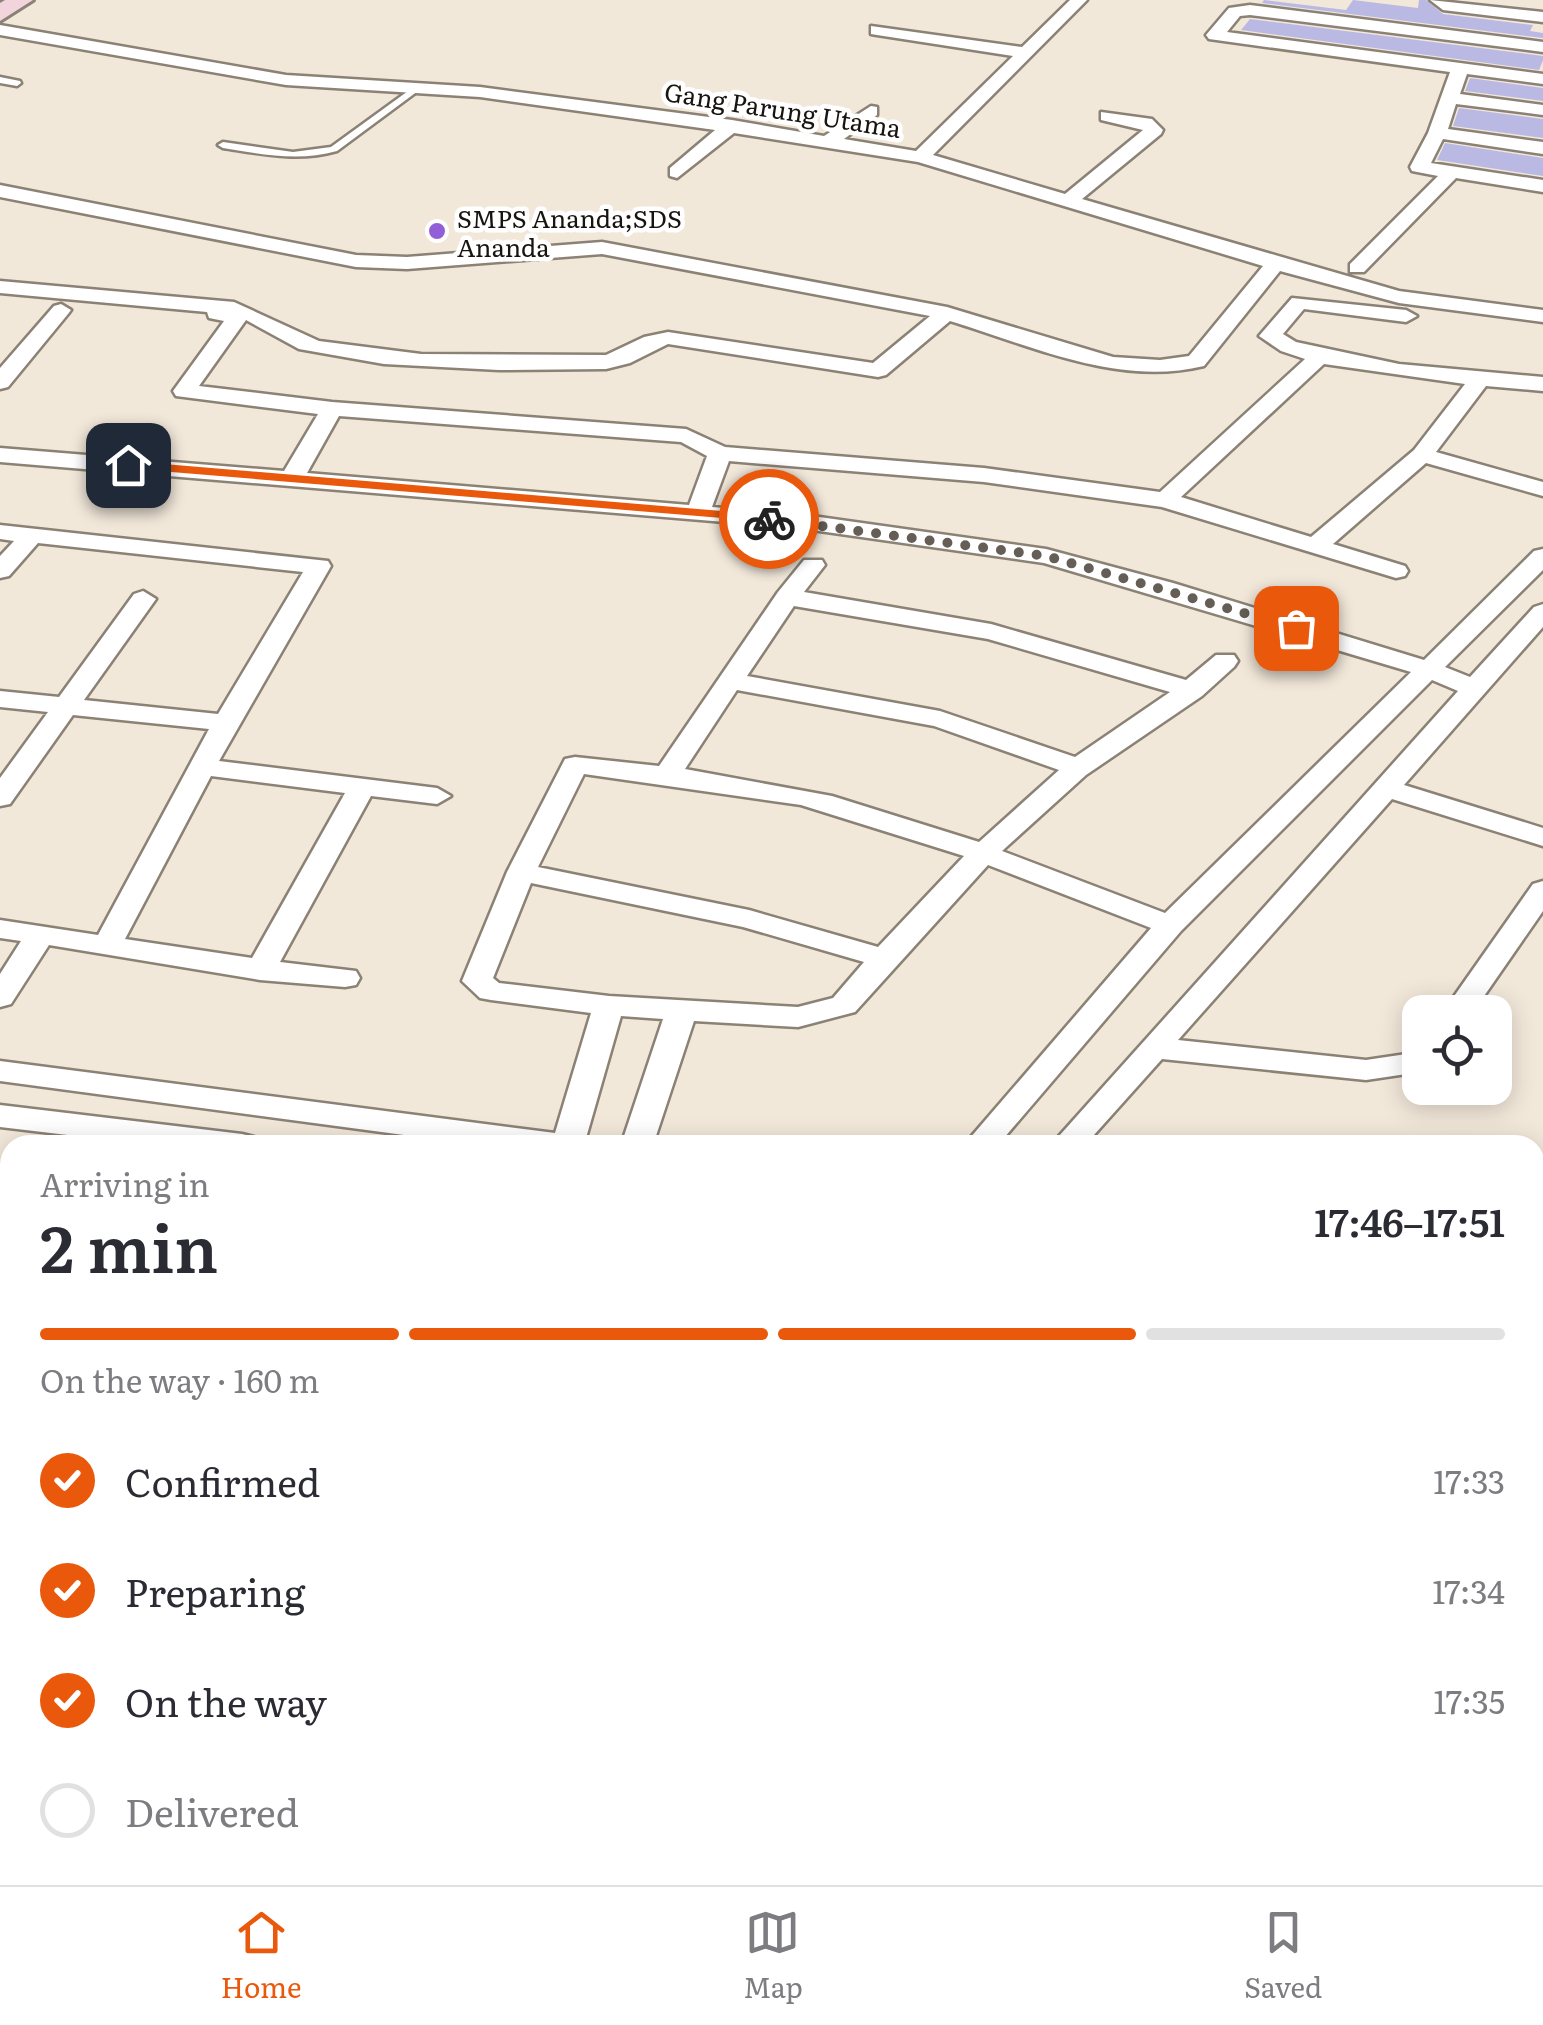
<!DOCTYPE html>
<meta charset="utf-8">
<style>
:root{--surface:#fff;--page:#f7f7f7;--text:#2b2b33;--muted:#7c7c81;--line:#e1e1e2;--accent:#ea580c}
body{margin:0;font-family:Literata,serif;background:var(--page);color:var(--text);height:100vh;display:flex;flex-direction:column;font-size:38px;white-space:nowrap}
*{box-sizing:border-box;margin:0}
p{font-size:32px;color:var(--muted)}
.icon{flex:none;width:55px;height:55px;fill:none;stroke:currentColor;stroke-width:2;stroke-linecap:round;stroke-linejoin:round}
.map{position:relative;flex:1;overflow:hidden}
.panel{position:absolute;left:0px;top:1135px;width:1545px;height:750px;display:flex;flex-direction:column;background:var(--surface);border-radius:30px 30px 0 0;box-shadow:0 5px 25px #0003}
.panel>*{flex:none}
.controls{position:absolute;left:1402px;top:995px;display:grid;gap:20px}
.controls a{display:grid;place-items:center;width:110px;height:110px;border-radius:20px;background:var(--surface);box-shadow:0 5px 25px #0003;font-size:50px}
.pin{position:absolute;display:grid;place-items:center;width:85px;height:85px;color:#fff;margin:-42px;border-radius:20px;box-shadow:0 5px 15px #0006}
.courier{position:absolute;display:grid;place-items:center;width:100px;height:100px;margin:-50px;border:8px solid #ea580c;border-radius:50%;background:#fff;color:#222;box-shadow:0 2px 12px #0007}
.headline em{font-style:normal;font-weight:600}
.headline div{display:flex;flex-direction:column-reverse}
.headline{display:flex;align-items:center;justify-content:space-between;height:170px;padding:0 40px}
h1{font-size:65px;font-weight:600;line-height:75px}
.bar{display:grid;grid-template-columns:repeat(4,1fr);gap:15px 10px;align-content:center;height:120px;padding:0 40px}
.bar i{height:12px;border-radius:8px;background:var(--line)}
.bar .selected{background:var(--accent)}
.bar p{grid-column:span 4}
ol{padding:0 40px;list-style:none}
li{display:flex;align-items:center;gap:30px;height:110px}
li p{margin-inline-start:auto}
li .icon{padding:10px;border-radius:50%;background:var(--accent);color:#fff;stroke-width:4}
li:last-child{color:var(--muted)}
li i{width:55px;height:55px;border:5px solid var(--line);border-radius:50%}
.dock{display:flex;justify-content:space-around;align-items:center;height:140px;border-top:2px solid var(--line);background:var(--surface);font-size:28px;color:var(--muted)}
.dock a{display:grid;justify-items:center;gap:5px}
.dock .selected{color:var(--accent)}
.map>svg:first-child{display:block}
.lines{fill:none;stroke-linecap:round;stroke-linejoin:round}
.river{fill:#77a0bc;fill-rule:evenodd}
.building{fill:#bab9e4}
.lane-casing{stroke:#8b8275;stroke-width:5}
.street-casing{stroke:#8b8275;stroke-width:5}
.secondary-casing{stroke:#8b8275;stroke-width:6}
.lane{fill:#fff;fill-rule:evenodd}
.street{fill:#fff;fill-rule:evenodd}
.secondary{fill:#f2d4dc;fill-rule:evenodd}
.route{fill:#ea580c}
.done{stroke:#645e56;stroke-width:10;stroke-dasharray:0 18}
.poi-dot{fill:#925fd9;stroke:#fff;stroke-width:4}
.labels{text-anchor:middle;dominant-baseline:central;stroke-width:9;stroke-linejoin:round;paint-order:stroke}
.far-street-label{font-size:25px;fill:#18140f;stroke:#fff}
.far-poi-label{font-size:25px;fill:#18140f;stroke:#fff;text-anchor:start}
</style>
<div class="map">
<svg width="1543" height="1885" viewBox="0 0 1543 1885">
<rect width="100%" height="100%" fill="#f2e8da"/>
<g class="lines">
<!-- river -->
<path class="river" d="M10,1797V1873L0,1874V1798Z
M900,1875H1029L1033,1885H905Z"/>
</g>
<!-- building -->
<path class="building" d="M1264,0L1346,10L1353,0L1418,8L1419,0H1426L1443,14L1533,25L1530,31L1543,33V38L1262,3Z
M1250,19L1543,56V60L1539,70L1241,30Z
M1470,78L1543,88V101L1465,91Z
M1459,108L1543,119V138L1453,126Z
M1445,143L1543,158V176L1437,160Z"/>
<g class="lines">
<!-- lane casing -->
<g class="lane-casing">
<path id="lane" d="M0,77L20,81L21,83L17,86L0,83Z
M415,86L422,88L337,151C298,162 262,154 223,148L218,145L223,142L293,152L331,147Z"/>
</g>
<!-- street casing -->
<g class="street-casing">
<path id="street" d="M1070,0H1087L933,155L1065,194L1143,130L1101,120V112L1152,119L1163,130L1161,134L1082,199L1399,291L1543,310V322L1399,303L1280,271L1204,366C1118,387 1032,346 950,321L886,375L878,377L668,344L630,363L606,369L499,370L384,364L299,349L246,320L199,386L332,402L686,429L725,447L984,468L1160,492L1305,359L1281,351L1259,336L1292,298L1406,310L1417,316L1406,322L1304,309L1283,334L1296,342L1399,364L1543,377V391L1486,386L1436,452L1543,482V496L1426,463L1333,544L1405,566L1408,571L1405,576L1396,578L1162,507L984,482L729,461L712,507L798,514L1046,549L1173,583L1424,660L1534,551L1543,549V570L1445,667L1470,677L1534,607L1543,604V627L1404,785L1543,828V846L1392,799L1178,1040L1366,1060L1420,1052V1072L1366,1080L1162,1059L1085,1145H1051L1458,691L1432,680L1181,931L998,1145H964L1151,928L988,865L855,1012L798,1027L694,1021L653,1145H621L663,1019L621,1016L584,1145H479L0,1081V1061L555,1133L591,1013L491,1000L480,998L462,981L507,872L565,759L575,757L659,766L778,592L804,560H822L825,565L804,592L991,624L1186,680L1216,655H1234L1238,661L1234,667L1202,696L1086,775L1002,851L1165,913L1411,672L1044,563L798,528L0,462V448L284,471L318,414L176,396L173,391L224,321L209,318L207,312L0,293V281L234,302L319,341L421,354L606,355L644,337L668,332L873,363L930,316L602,254L407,269L356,267L0,197V185L356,255L407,257L602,242L947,307L1113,357L1160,360L1189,356L1263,266L918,162L734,133L677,178L670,176V168L715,130L480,97L286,85L0,35V25L286,75L480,87L732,120L824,136L871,106L877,107V115L844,139L916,151L1013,56L877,35L871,34V26L1022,47ZM1324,364L1465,384L1414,450L1311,537L1181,497ZM339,416L681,442L707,456L689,505L307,473ZM794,606L988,639L1170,692L1075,757L940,711L747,676ZM737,690L934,726L1059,770L979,842L832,796L685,769ZM584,774L801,805L964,856L878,947L749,910L538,867ZM531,883L743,927L864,962L833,998L798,1007L609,996L499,983L493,978Z
M1430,0L1543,12V22L1443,10Z
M1250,5L1543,42V52L1250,15L1240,16L1227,32L1543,74V84L1467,74L1460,94L1543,105V115L1456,104L1448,129L1543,142V154L1443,139L1431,163L1543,180V192L1456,178L1364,272H1350V264L1438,176L1412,171L1410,167L1428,133L1450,72L1209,39L1206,35L1229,8Z
M61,304L71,310L68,314L8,387L0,389V368L54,306Z
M0,525L328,561L331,566L219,761L437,788L451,796L437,804L371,796L280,962L356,971L360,978L356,985L345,987L260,980L49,945L11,1004L0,1007V974L21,941L0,938V920L98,935L209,729L73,715L10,804L0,806V778L48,712L0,707V691L59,697L134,594L143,591L156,599L84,700L218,714L303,572L38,543L9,576L0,578V556L14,541L0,539ZM211,776L345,793L252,958L125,939Z
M1543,881V911L1473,1012H1443L1533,884Z
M0,1105L242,1134L254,1137L258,1145H152L0,1127Z
M0,1282L10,1284V1308L0,1306Z
M10,1525V1555L0,1557V1527Z
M1535,1588L1543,1591V1623L1535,1620Z
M1535,1814L1543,1817V1853L1535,1850Z"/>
</g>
<!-- secondary casing -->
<g class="secondary-casing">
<path id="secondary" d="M5,0H33L0,21V3Z"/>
</g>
<!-- lane -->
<use href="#lane" class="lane"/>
<!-- street -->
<use href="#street" class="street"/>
<!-- secondary -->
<use href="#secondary" class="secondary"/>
</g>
<!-- route -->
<path class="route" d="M128,461L769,515L776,519L769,522L123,468L121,465Z"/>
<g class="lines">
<!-- done -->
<path class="done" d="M769,519L1046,556L1296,628"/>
</g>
<!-- markers -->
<circle class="poi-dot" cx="437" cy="231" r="10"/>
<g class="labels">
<!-- far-street labels -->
<g class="far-street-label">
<text transform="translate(783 109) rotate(9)">Gang Parung Utama</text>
</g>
<!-- far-poi labels -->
<g class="far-poi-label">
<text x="457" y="217">SMPS Ananda;SDS<tspan x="457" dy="29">Ananda</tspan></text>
</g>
</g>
</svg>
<div class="controls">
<a><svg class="icon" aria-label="locate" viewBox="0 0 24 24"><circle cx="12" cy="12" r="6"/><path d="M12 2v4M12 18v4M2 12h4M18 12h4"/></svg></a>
</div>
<div class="pin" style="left:1296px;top:628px;background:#ea580c"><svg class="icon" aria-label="bag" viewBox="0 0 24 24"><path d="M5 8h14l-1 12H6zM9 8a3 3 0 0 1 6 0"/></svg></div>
<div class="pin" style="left:128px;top:465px;background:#1f2937"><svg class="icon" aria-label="home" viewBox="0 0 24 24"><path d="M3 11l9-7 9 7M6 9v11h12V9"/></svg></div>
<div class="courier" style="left:769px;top:519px"><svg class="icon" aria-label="bike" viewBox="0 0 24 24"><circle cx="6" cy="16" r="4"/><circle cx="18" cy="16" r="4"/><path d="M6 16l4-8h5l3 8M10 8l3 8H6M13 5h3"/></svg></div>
<section class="panel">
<div class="headline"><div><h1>2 min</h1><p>Arriving in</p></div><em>17:46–17:51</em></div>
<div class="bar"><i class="selected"></i><i class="selected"></i><i class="selected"></i><i></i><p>On the way · 160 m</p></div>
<ol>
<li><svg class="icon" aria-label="check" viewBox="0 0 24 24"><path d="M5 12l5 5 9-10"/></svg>Confirmed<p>17:33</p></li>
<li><svg class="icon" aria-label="check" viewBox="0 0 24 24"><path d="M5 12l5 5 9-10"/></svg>Preparing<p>17:34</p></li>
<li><svg class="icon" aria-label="check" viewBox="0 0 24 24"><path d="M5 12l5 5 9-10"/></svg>On the way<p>17:35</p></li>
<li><i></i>Delivered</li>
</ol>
</section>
</div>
<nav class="dock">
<a class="selected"><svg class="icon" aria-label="home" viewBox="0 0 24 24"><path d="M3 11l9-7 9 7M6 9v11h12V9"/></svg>Home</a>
<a><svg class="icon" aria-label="map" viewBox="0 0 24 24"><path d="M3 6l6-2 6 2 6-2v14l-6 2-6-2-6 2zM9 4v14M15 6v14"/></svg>Map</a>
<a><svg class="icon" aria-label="saved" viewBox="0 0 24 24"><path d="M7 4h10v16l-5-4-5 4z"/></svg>Saved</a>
</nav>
